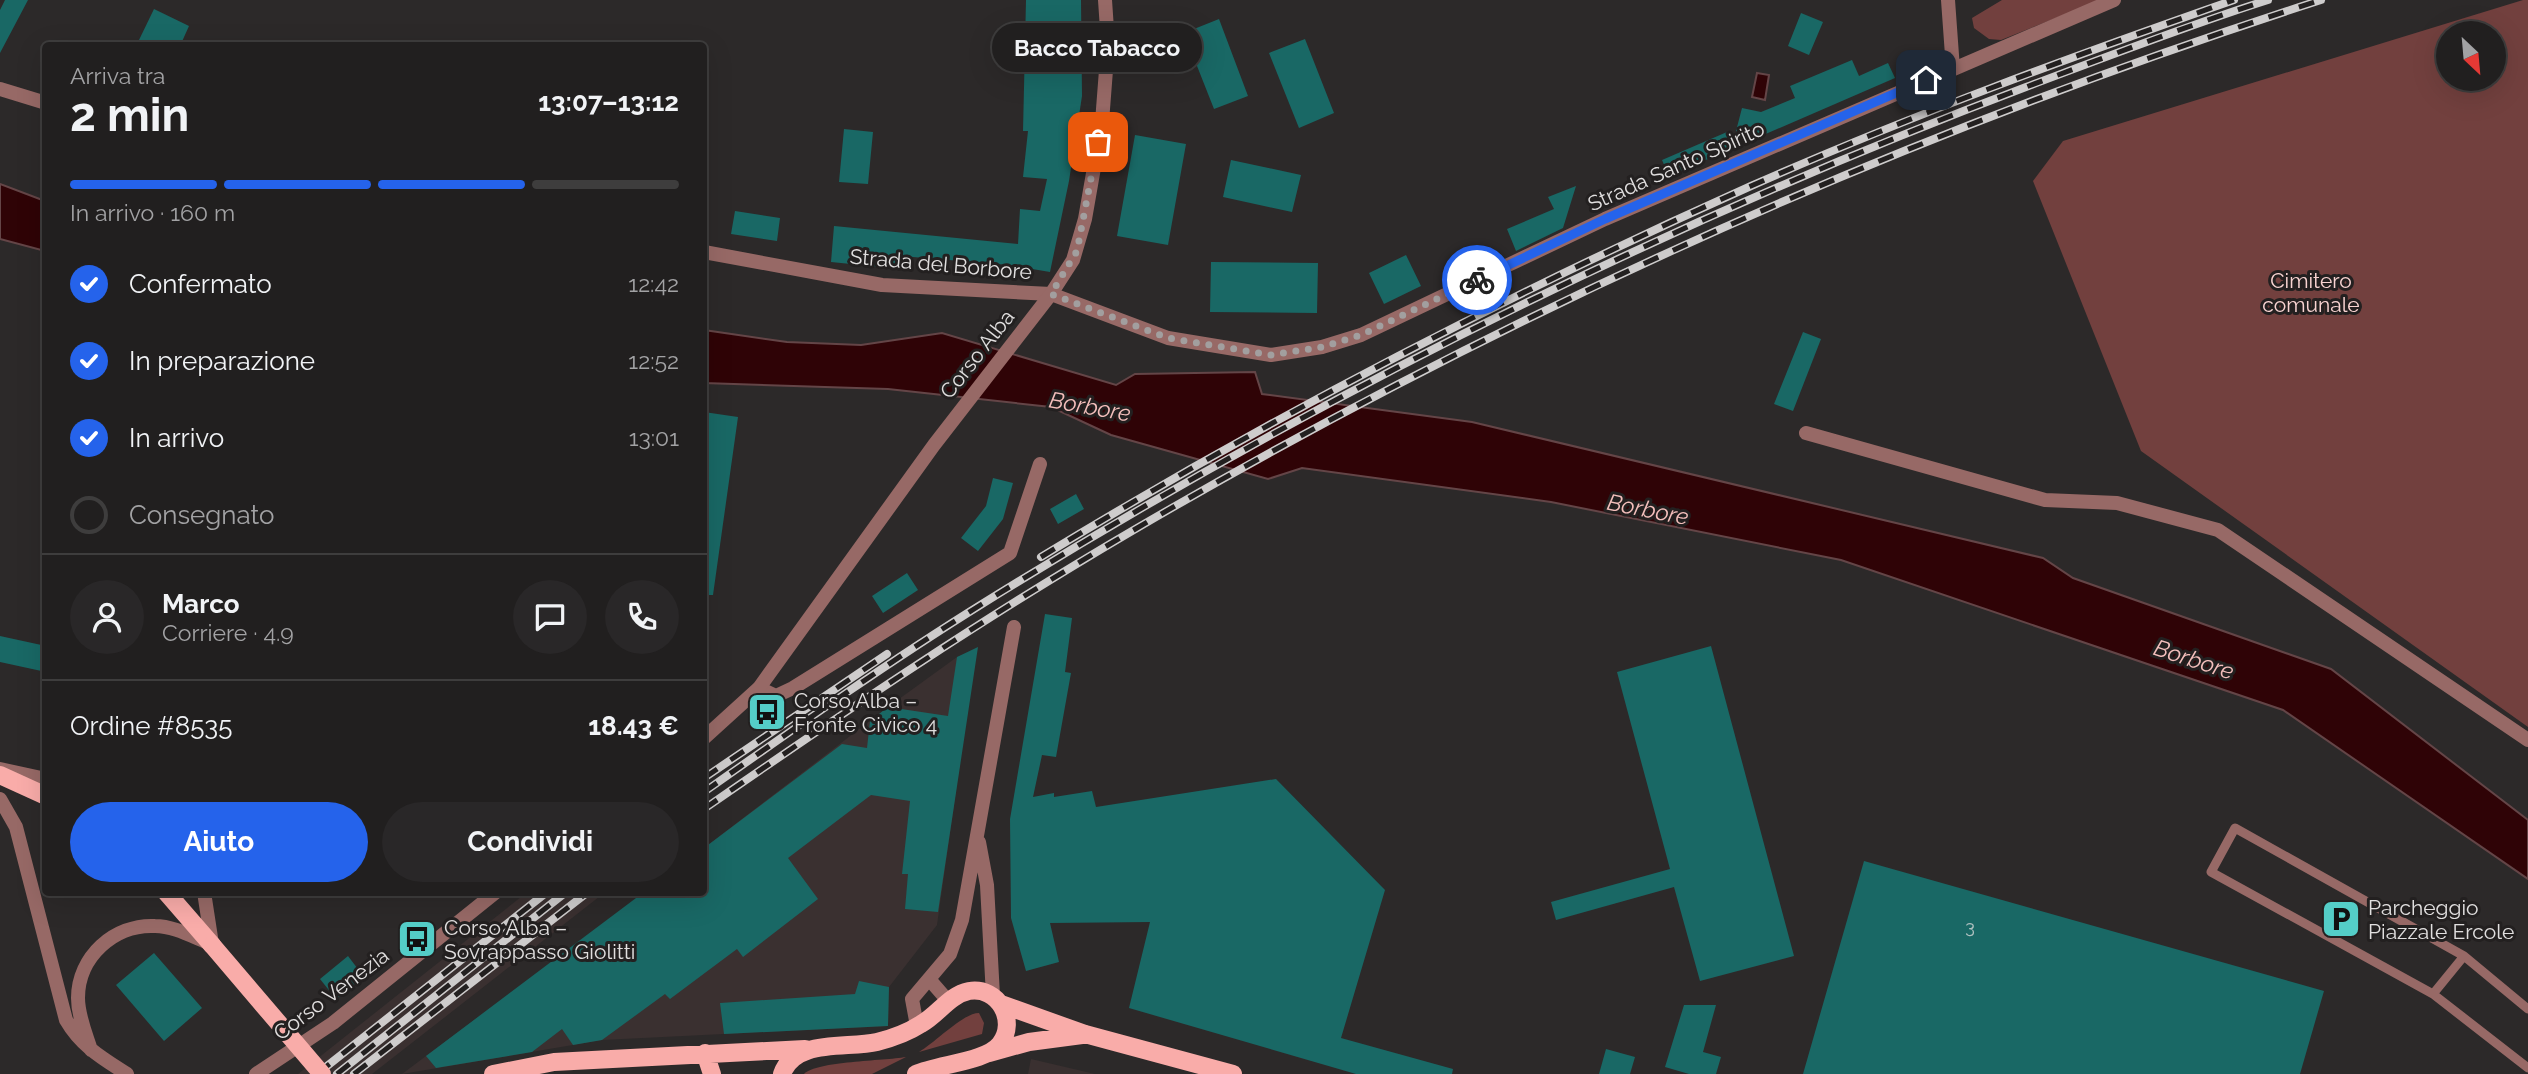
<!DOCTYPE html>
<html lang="it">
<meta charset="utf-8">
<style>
:root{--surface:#211f1f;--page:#292728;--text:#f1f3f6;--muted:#a2a2a4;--line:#3e3d3d;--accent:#2563eb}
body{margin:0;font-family:Raleway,sans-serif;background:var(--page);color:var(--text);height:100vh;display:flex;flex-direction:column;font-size:26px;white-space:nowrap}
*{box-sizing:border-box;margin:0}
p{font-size:23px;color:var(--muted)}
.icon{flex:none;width:38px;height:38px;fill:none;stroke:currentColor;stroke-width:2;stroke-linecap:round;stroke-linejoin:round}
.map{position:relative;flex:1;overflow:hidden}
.side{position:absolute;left:42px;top:42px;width:665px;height:854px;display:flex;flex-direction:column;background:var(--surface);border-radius:7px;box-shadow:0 7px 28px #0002,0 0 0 2px var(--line)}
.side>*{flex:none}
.needle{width:46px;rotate:154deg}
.tools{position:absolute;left:2436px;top:21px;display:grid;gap:14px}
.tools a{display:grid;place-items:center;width:70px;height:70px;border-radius:50%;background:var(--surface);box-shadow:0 7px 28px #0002,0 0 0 2px var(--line);font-size:35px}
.pin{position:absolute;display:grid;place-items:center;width:60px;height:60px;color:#fff;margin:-30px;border-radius:14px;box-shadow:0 4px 10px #0006}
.courier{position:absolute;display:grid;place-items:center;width:70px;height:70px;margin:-35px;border:5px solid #2563eb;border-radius:50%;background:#fff;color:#222;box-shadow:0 2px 9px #0007}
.bubble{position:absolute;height:49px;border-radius:24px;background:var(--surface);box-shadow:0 7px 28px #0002,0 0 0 2px var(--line);font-size:23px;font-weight:700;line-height:49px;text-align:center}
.head em{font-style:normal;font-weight:700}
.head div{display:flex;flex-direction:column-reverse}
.head{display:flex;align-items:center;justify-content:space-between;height:119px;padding:0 28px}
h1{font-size:46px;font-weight:700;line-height:52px}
.bar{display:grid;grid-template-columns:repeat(4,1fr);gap:10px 7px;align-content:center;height:84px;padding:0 28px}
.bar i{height:9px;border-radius:5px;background:var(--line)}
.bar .selected{background:var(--accent)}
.bar p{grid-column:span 4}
.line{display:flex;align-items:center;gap:18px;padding:0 28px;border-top:2px solid var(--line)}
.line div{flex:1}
.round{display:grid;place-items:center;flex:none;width:74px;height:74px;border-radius:37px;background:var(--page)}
ol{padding:0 28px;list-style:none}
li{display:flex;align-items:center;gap:21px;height:77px}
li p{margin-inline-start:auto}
li .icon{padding:7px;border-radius:50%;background:var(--accent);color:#fff;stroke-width:4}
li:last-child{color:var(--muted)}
li i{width:38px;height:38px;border:4px solid var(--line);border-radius:50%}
.primary-button{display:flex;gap:14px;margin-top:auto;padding:14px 28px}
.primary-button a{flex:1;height:80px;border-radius:42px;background:var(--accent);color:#fff;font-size:28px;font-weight:700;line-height:80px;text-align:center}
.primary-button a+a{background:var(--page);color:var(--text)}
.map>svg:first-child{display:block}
.built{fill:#3a3030}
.green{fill:#72403e;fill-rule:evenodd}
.water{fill:#2f0306;stroke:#644547;stroke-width:2}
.building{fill:#196865}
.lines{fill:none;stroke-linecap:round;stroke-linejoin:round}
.service{stroke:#976966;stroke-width:9}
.minor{stroke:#976966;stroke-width:14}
.tertiary{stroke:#976966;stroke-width:14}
.primary{stroke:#f9aca9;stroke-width:18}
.rail-casing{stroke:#cecccc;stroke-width:8}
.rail{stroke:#232020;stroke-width:5;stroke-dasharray:16;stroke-linecap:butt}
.primary-bridge{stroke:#f9aca9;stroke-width:18}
.done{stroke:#a29f9f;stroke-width:7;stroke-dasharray:0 12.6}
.route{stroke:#2563eb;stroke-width:9}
.labels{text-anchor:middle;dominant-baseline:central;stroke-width:6;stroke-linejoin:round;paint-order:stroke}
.number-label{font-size:18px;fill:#afc1c0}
.street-label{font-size:21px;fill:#e1dfdf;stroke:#232020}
.park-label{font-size:21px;fill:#f9d4d2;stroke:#232020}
.poi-label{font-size:21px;fill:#e1dfdf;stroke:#232020;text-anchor:start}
.water-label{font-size:23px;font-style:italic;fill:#f4bfbc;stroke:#232020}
</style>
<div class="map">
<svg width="2528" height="1074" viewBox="0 0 2528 1074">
<rect width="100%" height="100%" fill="#2c2929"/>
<!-- built -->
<path class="built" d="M976,650L937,925L889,987L888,1026L602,1040L402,1074L644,893L704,892V848L888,707L957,657Z
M526,893H604L372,1074H298Z
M1031,1059L1095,1074H1028Z"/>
<!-- green -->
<path class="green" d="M2002,0H2101L2001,40L1989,39L1974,28L1972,18Z
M2523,0H2528V727L2141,451L2033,181L2063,141ZM2494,33V79H2448V33Z
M979,1013L984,1023L982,1034L919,1052C936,1042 963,1013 979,1013Z
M906,1057L872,1074H804C817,1061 883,1061 906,1057Z"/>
<!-- water -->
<path class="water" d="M1757,73L1769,75L1765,100L1752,97Z
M0,184L45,201V251L0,239Z
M704,330L787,342L861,345L942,333L1116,385L1135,374L1255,372L1262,394L1472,422L2043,558L2073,578L2331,669L2528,820V879L2283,710L1841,560L1551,502L1302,468L1268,479L1111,435L1051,407L888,389L704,383Z"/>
<!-- building -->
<path class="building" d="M5,0H28L0,53V10Z
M1026,0H1081L1082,96L1069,181L1050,272L1009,265L901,256L900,269L831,262L834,226L1018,244L1020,209L1040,211L1047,179L1023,177L1028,131H1023Z
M154,9L189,26L180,46H151L139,40Z
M1801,13L1823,22L1809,55L1788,46Z
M1219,19L1248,96L1214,109L1184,33Z
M1305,39L1334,113L1299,128L1269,53Z
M1124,51L1160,53L1159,70L1124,72Z
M1852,60L1859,76L1888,63L1895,78L1761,136L1736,131L1742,108L1761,112L1795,98L1790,86Z
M844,129L873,132L868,184L839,182Z
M1727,132L1733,148L1669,176L1662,160Z
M1135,135L1186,144L1168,245L1117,236Z
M1231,160L1301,175L1292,212L1223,197Z
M1576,186L1563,228L1516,251L1507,229L1554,209L1548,197Z
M735,211L780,218L777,241L731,234Z
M1406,255L1421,286L1384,304L1369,273Z
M1211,262L1318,263L1317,313L1210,312Z
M1803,332L1821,339L1793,411L1774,404Z
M704,412L738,417L713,595H704Z
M993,478L1013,483L1003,519L978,551L961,538L986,506Z
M1076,494L1084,509L1058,524L1050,509Z
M907,573L918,590L883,613L872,596Z
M1045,614L1072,618L1065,672L1071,673L1056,757L1042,755L1033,797L1054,793V797L1092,791L1096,807L1276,779L1385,890L1341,1038L1453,1069L1452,1074H1356L1129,1008L1150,922L1050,923L1059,962L1026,971L1011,918L1010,819Z
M0,636L46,646V672L0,662Z
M1711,646L1794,956L1700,981L1674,887L1556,920L1551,902L1670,869L1617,672Z
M978,647L938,912L905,909L908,874H902L910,801L871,795L788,858L818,899L743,957L737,949L670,999L665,994L602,1040L573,1045L562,1029L532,1052L436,1068L426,1056L644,892H704V848L842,744L867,748L870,721L888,707L948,716L957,657Z
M1864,861L2324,991L2300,1074H1803Z
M154,953L202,1008L164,1041L116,985Z
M348,956L364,977L336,999L320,979Z
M859,981L889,987L888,1026L724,1034L720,1003L855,994Z
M1684,1005H1716L1703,1052L1721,1057L1716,1074H1689L1665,1067Z
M1606,1049L1635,1057L1630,1074H1599Z"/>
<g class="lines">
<!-- service -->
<path class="service" d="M2433,994L2464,956
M2528,1009L2464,956L2235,828L2211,872L2433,994L2528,1068"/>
<!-- minor -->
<path class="minor" d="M1948,0L1953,69
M0,89L46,103
M704,252L882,285L1051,294L1168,338L1271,355L1322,347L1361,335L1605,219L2114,0
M1806,433L2045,500L2117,503L2218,530L2528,740
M759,688L776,696L793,688L1010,553L1040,464
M979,842L987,885L993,996
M929,979L949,1002
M917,1026L912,999L950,954L962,920L1014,627"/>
<!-- tertiary -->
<path class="tertiary" d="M704,738L759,688L934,445L1051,294L1073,260L1085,219L1102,122L1108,44L1105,0
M0,769L46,779
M0,799L16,827L66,1020C81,1046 102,1058 127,1074
M204,892L212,944
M91,1050C86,1034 78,1016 78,998C78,957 114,924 155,926C174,926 193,937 211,944
M256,1074L333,1023L496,892"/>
<!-- primary -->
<path class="primary" d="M0,775L46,796
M166,892L212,945
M1001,1004L1085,1034L1233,1074
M705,1053L712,1074
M989,1053L1029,1042L1082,1035
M493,1074L554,1062L805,1049
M782,1074C795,1038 847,1049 877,1042C893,1038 907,1033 921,1024C938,1015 949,995 969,991C998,986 1018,1021 1000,1044C986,1062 938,1064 916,1074"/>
<!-- rail casing -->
<g class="rail-casing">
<path id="rail" d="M1041,557C1269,418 1507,295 1751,186C1909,116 2071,57 2234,0
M704,778L887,654
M704,792C795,728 887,663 982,604C1312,399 1662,224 2026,87C2106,57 2186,26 2268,0
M704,809C844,712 985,617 1132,531C1508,311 1906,133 2321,0
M317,1074L547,892
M337,1074L566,892
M354,1074L588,892"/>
</g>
<!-- rail -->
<use href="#rail" class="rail"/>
<!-- primary-bridge -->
<path class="primary-bridge" d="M212,945L322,1074"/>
</g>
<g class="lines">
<!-- done -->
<path class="done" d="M1098,142L1077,251L1051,294L1168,338L1271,355L1322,347L1361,335L1477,280"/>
<!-- route -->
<path class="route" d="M1477,280L1605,219L1926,80"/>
</g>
<!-- icons -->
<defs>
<g id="bus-square" transform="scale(2.0125)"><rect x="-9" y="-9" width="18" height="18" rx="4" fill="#54cdc7" stroke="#232020"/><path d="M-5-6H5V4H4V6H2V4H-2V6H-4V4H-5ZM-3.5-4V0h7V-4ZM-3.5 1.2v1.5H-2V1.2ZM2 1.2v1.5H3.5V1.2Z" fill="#111"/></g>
<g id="parking-square" transform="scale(2.0125)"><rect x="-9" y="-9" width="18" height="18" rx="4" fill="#54cdc7" stroke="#232020"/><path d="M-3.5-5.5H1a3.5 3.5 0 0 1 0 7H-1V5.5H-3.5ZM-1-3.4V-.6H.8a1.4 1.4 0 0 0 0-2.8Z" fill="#111"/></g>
</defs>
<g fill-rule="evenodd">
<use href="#bus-square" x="767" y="712"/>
<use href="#parking-square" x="2341" y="919"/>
<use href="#bus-square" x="417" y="939"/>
</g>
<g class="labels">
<!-- number labels -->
<g class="number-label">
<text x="1970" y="926">3</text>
</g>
<!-- street labels -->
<g class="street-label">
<text transform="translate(1676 166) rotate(-24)">Strada Santo Spirito</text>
<text transform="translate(941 264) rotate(5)">Strada del Borbore</text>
<text transform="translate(977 354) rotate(-52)">Corso Alba</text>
<text transform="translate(331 994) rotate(-37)">Corso Venezia</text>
</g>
<!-- park labels -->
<g class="park-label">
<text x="2311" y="280">Cimitero<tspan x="2311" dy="24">comunale</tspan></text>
</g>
<!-- poi labels -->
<g class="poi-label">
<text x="794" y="700">Corso Alba –<tspan x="794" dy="24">Fronte Civico 4</tspan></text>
<text x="2368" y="907">Parcheggio<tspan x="2368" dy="24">Piazzale Ercole</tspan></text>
<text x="444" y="927">Corso Alba –<tspan x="444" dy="24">Sovrappasso Giolitti</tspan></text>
</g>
<!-- water labels -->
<g class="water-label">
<text transform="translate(1090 406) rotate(10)">Borbore</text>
<text transform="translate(1648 509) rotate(11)">Borbore</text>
<text transform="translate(2194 659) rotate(18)">Borbore</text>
</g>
</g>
</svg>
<div class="tools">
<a><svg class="needle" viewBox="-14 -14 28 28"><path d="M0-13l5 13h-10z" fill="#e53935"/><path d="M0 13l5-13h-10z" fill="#a2a2a4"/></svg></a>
</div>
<div class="pin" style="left:1098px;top:142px;background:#ea580c"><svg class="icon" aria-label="bag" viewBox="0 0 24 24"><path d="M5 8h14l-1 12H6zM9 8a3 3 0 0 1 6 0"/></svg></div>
<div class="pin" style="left:1926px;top:80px;background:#1f2937"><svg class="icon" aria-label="home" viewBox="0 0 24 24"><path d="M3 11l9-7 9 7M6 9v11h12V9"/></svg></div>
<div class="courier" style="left:1477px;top:280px"><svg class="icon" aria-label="bike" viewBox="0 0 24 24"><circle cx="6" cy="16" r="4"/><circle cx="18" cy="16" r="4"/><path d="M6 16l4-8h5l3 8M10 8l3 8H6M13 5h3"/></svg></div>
<div class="bubble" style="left:992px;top:23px;width:210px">Bacco Tabacco</div>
<section class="side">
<div class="head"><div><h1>2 min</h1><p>Arriva tra</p></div><em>13:07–13:12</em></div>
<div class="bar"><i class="selected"></i><i class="selected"></i><i class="selected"></i><i></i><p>In arrivo · 160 m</p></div>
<ol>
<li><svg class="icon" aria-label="check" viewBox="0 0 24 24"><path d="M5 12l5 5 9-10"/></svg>Confermato<p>12:42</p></li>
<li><svg class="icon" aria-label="check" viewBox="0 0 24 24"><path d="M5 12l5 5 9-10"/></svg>In preparazione<p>12:52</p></li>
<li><svg class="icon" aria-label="check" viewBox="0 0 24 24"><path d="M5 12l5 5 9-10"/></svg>In arrivo<p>13:01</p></li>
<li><i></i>Consegnato</li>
</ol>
<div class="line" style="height:126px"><a class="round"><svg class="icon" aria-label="person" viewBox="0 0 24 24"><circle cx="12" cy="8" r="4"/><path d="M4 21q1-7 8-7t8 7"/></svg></a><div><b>Marco</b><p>Corriere · 4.9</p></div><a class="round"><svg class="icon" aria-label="chat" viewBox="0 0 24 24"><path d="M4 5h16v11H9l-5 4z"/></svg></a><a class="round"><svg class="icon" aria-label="phone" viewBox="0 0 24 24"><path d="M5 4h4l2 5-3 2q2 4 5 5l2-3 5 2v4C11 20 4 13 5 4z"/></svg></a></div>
<div class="line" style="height:91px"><div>Ordine #8535</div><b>18.43 €</b></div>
<div class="primary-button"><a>Aiuto</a><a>Condividi</a></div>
</section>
</div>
